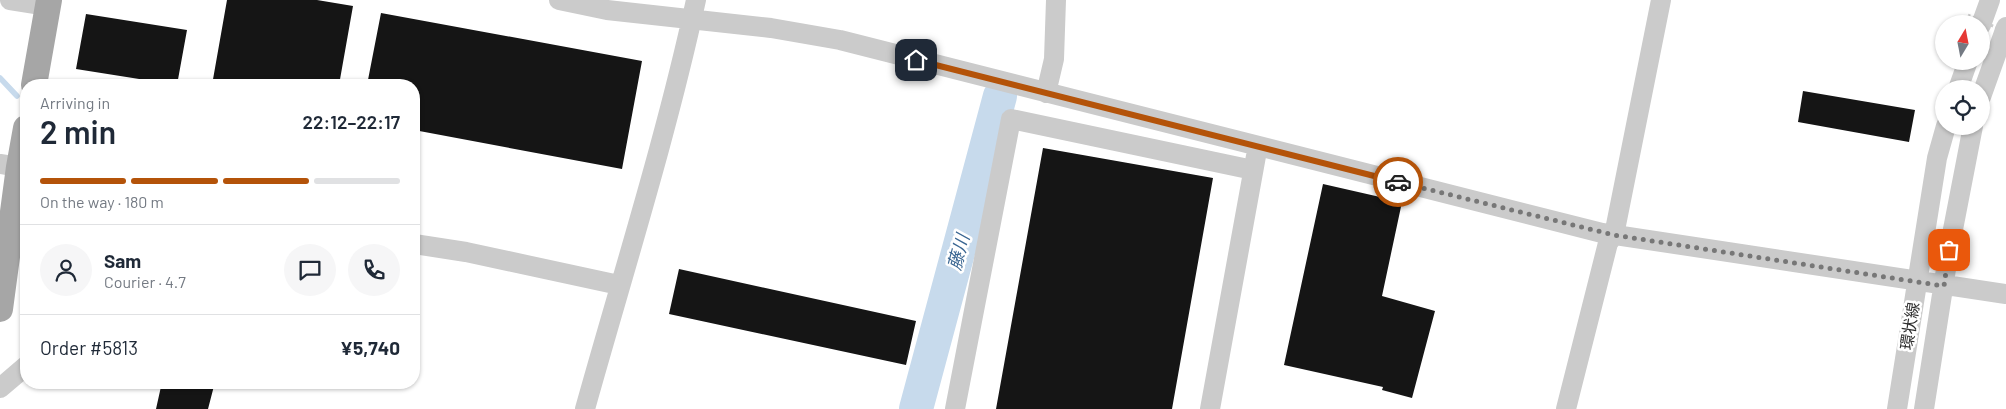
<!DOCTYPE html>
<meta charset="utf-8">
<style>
:root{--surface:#fff;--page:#f6f6f7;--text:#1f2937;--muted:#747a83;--line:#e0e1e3;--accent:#b45309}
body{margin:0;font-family:Barlow,"Noto Sans JP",sans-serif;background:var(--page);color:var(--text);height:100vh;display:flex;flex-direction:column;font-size:19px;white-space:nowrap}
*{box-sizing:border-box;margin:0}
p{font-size:16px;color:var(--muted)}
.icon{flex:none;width:28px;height:28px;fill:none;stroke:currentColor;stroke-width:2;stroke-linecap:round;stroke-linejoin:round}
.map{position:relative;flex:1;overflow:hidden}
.panel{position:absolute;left:20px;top:79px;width:400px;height:310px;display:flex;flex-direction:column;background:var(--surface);border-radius:20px;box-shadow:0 1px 4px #0004}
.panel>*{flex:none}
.needle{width:32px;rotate:10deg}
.controls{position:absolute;left:1935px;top:15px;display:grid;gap:10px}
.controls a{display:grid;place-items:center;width:55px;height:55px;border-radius:50%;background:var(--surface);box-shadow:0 1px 4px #0004;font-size:25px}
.pin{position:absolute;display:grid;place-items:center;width:42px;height:42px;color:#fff;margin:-21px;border-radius:10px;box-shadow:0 2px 8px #0006}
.courier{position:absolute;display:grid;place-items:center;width:50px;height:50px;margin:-25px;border:4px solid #b45309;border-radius:50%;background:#fff;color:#222;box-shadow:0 1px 6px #0007}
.summary em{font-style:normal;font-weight:600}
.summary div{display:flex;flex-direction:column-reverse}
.summary{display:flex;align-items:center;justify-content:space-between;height:85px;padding:0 20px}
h1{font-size:32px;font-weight:600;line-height:38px}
.bar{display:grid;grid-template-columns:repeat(4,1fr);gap:8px 5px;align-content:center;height:60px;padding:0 20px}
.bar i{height:6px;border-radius:4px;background:var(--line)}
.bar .active{background:var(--accent)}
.bar p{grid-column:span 4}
.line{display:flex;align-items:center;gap:12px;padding:0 20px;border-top:1px solid var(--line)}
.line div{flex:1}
.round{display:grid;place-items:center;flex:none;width:52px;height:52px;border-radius:26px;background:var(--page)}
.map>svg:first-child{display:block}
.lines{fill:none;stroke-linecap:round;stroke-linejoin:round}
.stream{stroke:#c7daec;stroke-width:5.5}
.river{stroke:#c7daec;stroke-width:34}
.building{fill:#151515}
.minor{stroke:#cbcbcb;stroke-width:20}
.major{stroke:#a6a6a6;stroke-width:26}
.path-bridge{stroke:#cbcbcb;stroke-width:3;stroke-dasharray:2.5 2.5;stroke-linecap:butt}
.done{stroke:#777;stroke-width:5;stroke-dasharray:0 9}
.route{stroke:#b45309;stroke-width:6}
.labels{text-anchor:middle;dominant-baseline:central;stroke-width:5;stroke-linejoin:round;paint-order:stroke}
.street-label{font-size:16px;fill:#2e2e2e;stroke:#fff}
.water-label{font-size:18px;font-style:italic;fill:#3a6692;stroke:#fff}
</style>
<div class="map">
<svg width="2006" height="409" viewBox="0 0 2006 409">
<rect width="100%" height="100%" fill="#fff"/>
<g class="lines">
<!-- stream -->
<path class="stream" d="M0,78L17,96"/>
<!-- river -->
<path class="river" d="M916,409L1000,96"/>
</g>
<!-- building -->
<path class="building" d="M227,0H317L353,6L339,85H212Z
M381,13L642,61L622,169L414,130V85H367Z
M86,14L187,30L177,85L76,69Z
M1803,91L1915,110L1909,142L1798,122Z
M1043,148L1213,178L1172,409H996Z
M1323,184L1402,202L1382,296L1435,311L1412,398L1382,390L1383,387L1284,365Z
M679,269L916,321L906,365L669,314Z
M162,382H215L208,409H156Z"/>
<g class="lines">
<!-- minor -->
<path class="minor" d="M10,0L48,6
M559,0L607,10L771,28L840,40L1602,233L2006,294
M1981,25L1990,0
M1958,89L1968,61
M1046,93L1054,59L1056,0
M1981,97L2006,27
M0,164L19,167
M414,244L466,252L619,285
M0,388L26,366
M585,409C623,273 666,138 696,0
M955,409L1011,119L1253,170
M1210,409L1256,156
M1566,409L1608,243L1614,235L1661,0
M1897,409L1937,158L1946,126
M1924,409L1949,250L1973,126"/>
<!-- major -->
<path class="major" d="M34,85L49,0
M0,309L19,167L26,128"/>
<!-- path-bridge -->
<path class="path-bridge" d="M1968,15L2006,32"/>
</g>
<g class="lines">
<!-- done -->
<path class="done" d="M1398,182L1614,235L1944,286L1949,250"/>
<!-- route -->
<path class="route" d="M916,60L1398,182"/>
</g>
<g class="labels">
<!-- street labels -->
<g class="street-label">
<text transform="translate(1909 326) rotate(-81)">環状線</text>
</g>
<!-- water labels -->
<g class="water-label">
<text transform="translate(958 252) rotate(-75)">藤川</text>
</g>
</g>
</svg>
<div class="controls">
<a><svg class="needle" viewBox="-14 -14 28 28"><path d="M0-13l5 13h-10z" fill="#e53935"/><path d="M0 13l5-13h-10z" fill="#747a83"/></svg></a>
<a><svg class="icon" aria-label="locate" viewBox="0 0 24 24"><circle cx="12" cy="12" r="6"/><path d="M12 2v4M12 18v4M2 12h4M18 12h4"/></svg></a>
</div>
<div class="pin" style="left:1949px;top:250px;background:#ea580c"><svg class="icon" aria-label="bag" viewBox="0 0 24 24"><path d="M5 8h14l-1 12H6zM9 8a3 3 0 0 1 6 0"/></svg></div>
<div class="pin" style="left:916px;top:60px;background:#1f2937"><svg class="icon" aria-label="home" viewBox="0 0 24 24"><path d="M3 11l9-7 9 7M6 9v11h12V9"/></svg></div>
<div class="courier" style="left:1398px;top:182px"><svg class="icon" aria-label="car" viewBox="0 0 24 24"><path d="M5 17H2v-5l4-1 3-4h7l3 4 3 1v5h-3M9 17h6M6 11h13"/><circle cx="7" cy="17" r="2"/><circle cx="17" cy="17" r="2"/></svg></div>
<section class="panel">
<div class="summary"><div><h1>2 min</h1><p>Arriving in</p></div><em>22:12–22:17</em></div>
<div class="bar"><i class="active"></i><i class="active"></i><i class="active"></i><i></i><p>On the way · 180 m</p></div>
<div class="line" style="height:90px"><a class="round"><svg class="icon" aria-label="person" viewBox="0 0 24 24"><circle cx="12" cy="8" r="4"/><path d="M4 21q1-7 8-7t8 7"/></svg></a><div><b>Sam</b><p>Courier · 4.7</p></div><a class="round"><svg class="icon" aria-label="chat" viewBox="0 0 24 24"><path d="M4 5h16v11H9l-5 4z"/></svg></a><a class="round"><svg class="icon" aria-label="phone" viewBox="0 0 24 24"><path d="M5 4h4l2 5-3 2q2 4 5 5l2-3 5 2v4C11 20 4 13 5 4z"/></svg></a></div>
<div class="line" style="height:65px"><div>Order #5813</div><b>¥5,740</b></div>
</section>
</div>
